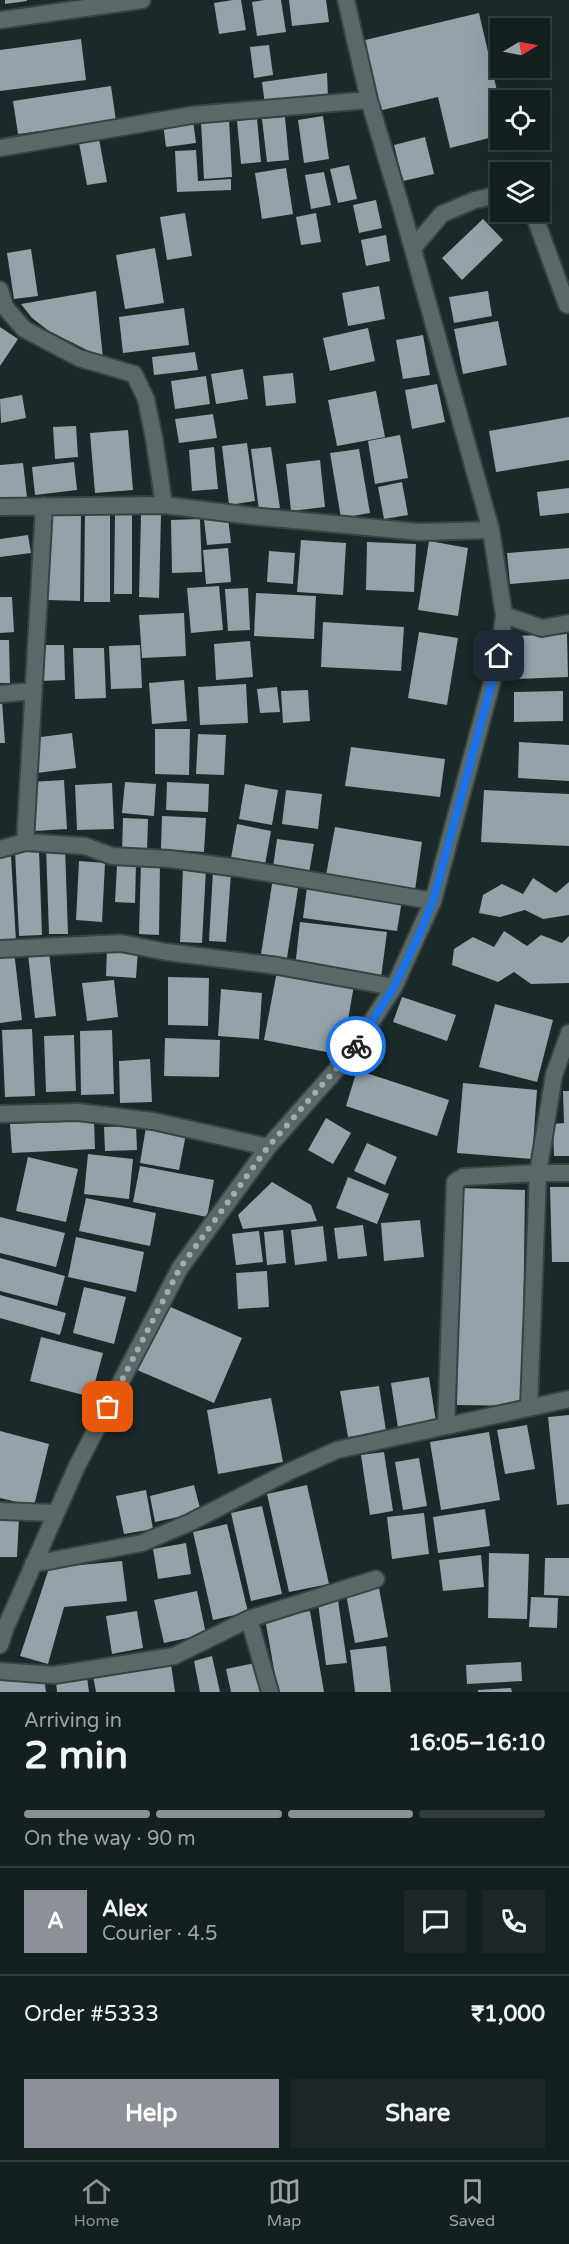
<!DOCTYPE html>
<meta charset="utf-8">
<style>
:root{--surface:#141f1f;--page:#1d2728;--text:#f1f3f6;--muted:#9da2a4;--line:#333d3d;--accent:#8c9099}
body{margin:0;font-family:"Varela Round",sans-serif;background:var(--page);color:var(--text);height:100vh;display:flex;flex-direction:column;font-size:22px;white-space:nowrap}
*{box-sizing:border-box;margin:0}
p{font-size:20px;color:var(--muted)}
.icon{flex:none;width:33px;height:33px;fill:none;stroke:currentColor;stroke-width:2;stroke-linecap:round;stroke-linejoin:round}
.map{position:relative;height:1692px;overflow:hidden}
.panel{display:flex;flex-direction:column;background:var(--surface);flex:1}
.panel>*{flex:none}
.needle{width:39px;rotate:80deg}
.tools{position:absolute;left:490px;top:18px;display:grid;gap:12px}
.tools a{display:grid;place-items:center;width:60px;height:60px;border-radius:0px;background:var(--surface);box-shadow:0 6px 24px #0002,0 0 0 2px var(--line);font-size:30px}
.pin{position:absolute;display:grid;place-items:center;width:51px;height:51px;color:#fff;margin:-26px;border-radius:12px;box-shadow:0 3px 9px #0006}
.courier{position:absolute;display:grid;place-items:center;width:60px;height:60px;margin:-30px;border:4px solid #1a73e8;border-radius:50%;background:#fff;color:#222;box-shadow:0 2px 8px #0007}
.head em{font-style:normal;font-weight:700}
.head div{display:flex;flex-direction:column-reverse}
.head{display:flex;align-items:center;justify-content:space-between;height:102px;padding:0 24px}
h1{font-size:39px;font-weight:700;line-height:45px}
.bar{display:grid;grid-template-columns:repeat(4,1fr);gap:9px 6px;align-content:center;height:72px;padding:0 24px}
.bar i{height:8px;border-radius:4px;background:var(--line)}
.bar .on{background:var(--accent)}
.bar p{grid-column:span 4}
.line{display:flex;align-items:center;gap:15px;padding:0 24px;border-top:2px solid var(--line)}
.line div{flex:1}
.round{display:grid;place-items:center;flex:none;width:63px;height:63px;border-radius:0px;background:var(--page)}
.cta{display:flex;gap:12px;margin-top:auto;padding:12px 24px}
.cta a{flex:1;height:69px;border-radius:0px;background:var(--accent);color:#fff;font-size:24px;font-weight:700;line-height:69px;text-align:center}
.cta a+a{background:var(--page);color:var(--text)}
.tab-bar{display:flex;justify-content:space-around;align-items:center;height:84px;border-top:2px solid var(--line);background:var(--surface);font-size:16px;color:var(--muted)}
.tab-bar a{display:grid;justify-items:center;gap:3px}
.tab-bar .on{color:var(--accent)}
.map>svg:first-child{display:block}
.building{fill:#94a2a9}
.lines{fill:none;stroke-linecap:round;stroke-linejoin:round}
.service-casing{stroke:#384343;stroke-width:20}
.minor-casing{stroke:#384343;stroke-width:20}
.service{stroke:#596969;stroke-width:16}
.minor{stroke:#596969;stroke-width:16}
.done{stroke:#a2adad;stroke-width:6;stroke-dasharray:0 10.8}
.route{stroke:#1a73e8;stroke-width:8}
</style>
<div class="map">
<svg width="569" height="1692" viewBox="0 0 569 1692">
<rect width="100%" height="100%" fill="#1a2929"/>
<!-- building -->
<path class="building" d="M5,0H27V1L5,4Z
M233,0H241L246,30L219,34L214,3Z
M264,0H281L286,32L257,36L252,2Z
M289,0H326L329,22L292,26Z
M479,13L501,108V135L450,148L438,97L378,111L361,41Z
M81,39L86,80L0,91V50Z
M269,45L273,75L254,78L250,47Z
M327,73L328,97L265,105L262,82Z
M111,86L116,121L18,134L13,101Z
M323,116L329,159L304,163L298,120Z
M285,117L289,160L267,162L262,119Z
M229,119L232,177L204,179L201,121Z
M257,119L261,162L241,164L237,121Z
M193,120L196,143L166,147L163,124Z
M425,137L434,174L403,181L394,145Z
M99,139L107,182L87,185L79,143Z
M196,150L198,181L231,179V190L177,192L175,151Z
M349,165L357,199L338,203L330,169Z
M286,168L293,214L262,219L255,173Z
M324,172L331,205L311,209L305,175Z
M376,200L382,228L359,233L353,205Z
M185,213L192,256L167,260L160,217Z
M316,213L321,242L301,245L296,217Z
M483,219L503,240L462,280L442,258Z
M386,235L390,261L366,266L361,240Z
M155,248L164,303L125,309L116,255Z
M31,249L38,296L14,299L7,253Z
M379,286L385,319L348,326L342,293Z
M96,291L103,358L49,331L32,318L21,304Z
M488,291L492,316L454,323L449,297Z
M184,308L189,345L123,353L119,317Z
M498,321L507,365L463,374L454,329Z
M0,327L18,339L0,366Z
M368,328L375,361L330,371L323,338Z
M423,335L430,375L403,379L396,340Z
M195,352L198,370L154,375L152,357Z
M243,369L248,399L216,404L211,374Z
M293,373L296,403L266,406L263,376Z
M206,376L210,404L175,409L171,381Z
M437,384L445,422L412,429L405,390Z
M376,391L385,437L337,446L328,400Z
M22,395L26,418L1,423L0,399Z
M213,414L217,438L179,443L175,419Z
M569,417V460L496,472L489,431Z
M76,426L78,457L55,459L53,427Z
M128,430L133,490L95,493L90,433Z
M400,435L408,478L375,484L368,441Z
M247,443L255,501L229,505L222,446Z
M214,447L218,489L192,491L189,450Z
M271,447L280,508L259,510L251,449Z
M359,449L370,513L341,518L330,453Z
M320,460L325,507L291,511L286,464Z
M74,462L77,490L35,495L32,467Z
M23,463L27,497L0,499V465Z
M402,482L408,515L384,519L378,487Z
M569,488V513L540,516L537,492Z
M85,510H110V602H84Z
M49,511L81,512L80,601L48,600Z
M132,513V594H114L115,514Z
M141,515H161L159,598L139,597Z
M228,518L231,543L207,545L204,520Z
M200,519L202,572L172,573L171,520Z
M28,535L31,553L0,557V539Z
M301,540L346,543L343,595L297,592Z
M429,541L468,548L458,616L418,610Z
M367,542L416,544L414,592L366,590Z
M228,548L231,582L206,584L203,550Z
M569,548V579L510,584L507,553Z
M269,551L295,553L293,584L267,582Z
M219,586L223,630L191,633L187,588Z
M248,588L250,630L228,631L225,589Z
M256,593L316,596L314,639L254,636Z
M0,597H12L14,632L0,633Z
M184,613L186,656L142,658L139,615Z
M323,622L404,627L401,671L321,667Z
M419,632L458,638L447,705L408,698Z
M567,634L568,677L516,679L514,636Z
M0,640H9L10,683H0Z
M250,641L253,677L216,680L214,644Z
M40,645H64L65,680L41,681Z
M140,645L142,688L111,689L109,646Z
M73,648H104L106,698L75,699Z
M184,680L187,721L152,724L149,683Z
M246,684L248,723L200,725L198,687Z
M277,687L280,712L260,713L257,689Z
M308,690L310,721L283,723L281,691Z
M563,691V721L514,722V692Z
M0,701H2L5,743H0Z
M155,729H190L189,775L155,774Z
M72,733L76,768L37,773L33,738Z
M198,734L226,735L224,775L196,774Z
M519,742L569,745V781L518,778Z
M351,747L445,759L440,797L345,786Z
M64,780L67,829L34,831L31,782Z
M125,782L156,784L154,816L122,813Z
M167,782L209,784L208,812L166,810Z
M112,783L114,829L77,830L75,785Z
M245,784L278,790L272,825L239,819Z
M286,790L322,794L318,829L282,824Z
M484,790L569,794V846L481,842Z
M162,816L206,818L204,852L161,849Z
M123,818L148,819L147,853L122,852Z
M237,824L271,831L265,865L231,858Z
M335,827L422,842L415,890L326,875Z
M277,839L314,844L309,873L273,867Z
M65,846L68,934H49L46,847Z
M39,850L42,935L19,936L15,851Z
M11,856L16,941L0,942V857Z
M79,861L105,863L102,922L76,920Z
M141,862H160L159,935L139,934Z
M117,865H136L135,903L115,902Z
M183,868L206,869L202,943L180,942Z
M213,871L231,873L226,942L209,941Z
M273,878L299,882L287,958L261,954Z
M533,878L556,893L569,882V915L543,919L525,910L500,917L479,913L483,895L502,884L523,894Z
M307,887L402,900L397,931L303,918Z
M300,922L387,932L381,978L295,968Z
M504,931L527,946L541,935L562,943L569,936V983L531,984L514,972L498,982L452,965L454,949L473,937L494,947Z
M107,948L138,950L136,978L106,976Z
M14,951L22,1020L0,1023V952Z
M49,951L56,1016L35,1018L28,954Z
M277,971L354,985L342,1055L264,1040Z
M168,977L209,978L208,1026L168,1025Z
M114,980L118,1017L87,1021L82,983Z
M221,989L262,993L259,1039L218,1036Z
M402,997L456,1015L447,1041L393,1022Z
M495,1004L553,1020L537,1082L479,1067Z
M32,1029L35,1096L5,1097L2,1030Z
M112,1030L114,1094L81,1095L80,1031Z
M74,1035L76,1091L46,1092L44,1036Z
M165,1038L220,1040L219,1077L164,1076Z
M150,1059L152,1102L120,1103L119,1061Z
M357,1070L449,1100L437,1136L346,1106Z
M463,1083L537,1090L532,1159L457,1153Z
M563,1091H569V1156H554L553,1124L564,1123Z
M326,1118L351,1133L333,1164L308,1150Z
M94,1121L95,1149L12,1153L10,1124Z
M136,1126L137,1150L105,1151L104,1127Z
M146,1127L186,1134L179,1170L140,1163Z
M367,1143L397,1157L385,1185L354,1171Z
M88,1154L133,1159L129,1199L84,1194Z
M28,1157L78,1169L66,1222L16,1211Z
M140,1166L214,1180L207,1217L133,1202Z
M348,1177L389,1194L377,1224L336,1208Z
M272,1182L311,1205L317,1221L243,1229L238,1215Z
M550,1187H569V1262H552Z
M460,1188L525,1190L522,1406L457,1405Z
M86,1198L156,1213L150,1246L79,1231Z
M0,1217L65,1233L56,1267L0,1253Z
M420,1220L424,1257L384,1261L381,1223Z
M363,1225L367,1256L338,1259L334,1228Z
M323,1226L327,1261L295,1265L291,1230Z
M283,1230L286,1263L267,1265L264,1232Z
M259,1231L263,1262L236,1265L232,1234Z
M76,1237L144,1252L136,1292L68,1277Z
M0,1258L65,1276L57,1306L0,1291Z
M267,1271L269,1307L238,1309L236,1273Z
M84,1287L126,1297L114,1344L73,1333Z
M0,1295L66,1313L60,1335L0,1318Z
M166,1305L242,1338L214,1403L137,1370Z
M41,1337L103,1353L91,1397L30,1381Z
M429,1377L436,1422L398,1428L391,1383Z
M379,1386L386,1431L348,1437L340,1391Z
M271,1398L283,1462L218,1474L207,1410Z
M569,1415V1504L557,1505L548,1417Z
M527,1425L535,1469L505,1474L497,1430Z
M0,1431L49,1444L34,1506L0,1498Z
M489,1432L500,1500L441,1510L430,1442Z
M384,1452L393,1511L370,1515L361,1455Z
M419,1458L427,1506L403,1510L395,1462Z
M194,1485L201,1512L155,1522L150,1496Z
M307,1485L329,1584L289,1592L267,1494Z
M146,1490L153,1529L124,1534L116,1496Z
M262,1506L282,1594L251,1601L231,1513Z
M485,1509L490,1546L438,1553L433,1517Z
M424,1513L429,1554L392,1559L387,1517Z
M0,1517L19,1518L17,1557H0Z
M227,1524L248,1612L213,1620L193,1532Z
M186,1543L191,1574L158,1579L153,1549Z
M489,1553L529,1554L527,1619L488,1618Z
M481,1555L484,1587L443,1591L439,1560Z
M545,1558H569V1596L544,1595Z
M122,1561L127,1601L64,1607L48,1664L20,1656L49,1568Z
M379,1588L388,1637L355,1643L346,1594Z
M197,1591L206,1634L164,1643L154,1600Z
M531,1597L558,1598L557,1628L529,1627Z
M338,1600L347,1663L326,1665L318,1603Z
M137,1611L143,1648L112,1654L106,1616Z
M310,1611L324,1692H278L265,1619Z
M386,1646L391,1692H355L350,1650Z
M212,1656L220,1692H200L194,1661Z
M260,1662L266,1692H231L226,1669Z
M521,1662L522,1681L467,1684L466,1665Z
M171,1664L175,1692H96L93,1676Z
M44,1677L46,1692H0V1681Z
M87,1677L89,1692H57L56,1682Z
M511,1688L512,1692H478V1690Z"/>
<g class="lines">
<!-- service casing -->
<g class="service-casing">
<path id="service" d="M249,1619L270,1692
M0,1671L54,1675L174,1656L249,1619L376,1579"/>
</g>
<!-- minor casing -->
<g class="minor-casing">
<path id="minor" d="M0,20L142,0
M0,148L192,115L369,100
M533,212L567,305
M413,248L442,214L475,200L501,194
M0,290L5,307L24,329L79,358L134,374L146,399L154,438L164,505
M0,507L164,505L252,516L419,532L491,530
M504,615L542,628L569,623
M0,694L32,691
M25,842L44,506
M0,849L25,842L85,846L112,856L170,859L238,868L433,901
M0,949L121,943L167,952L278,966L394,987
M0,1114L78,1112L153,1121L268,1147
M529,1408L538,1173L554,1075L569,1033
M446,1426L455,1182L463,1177L538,1173H569
M0,1511L56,1513
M33,1564L142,1543L189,1523L288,1472L337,1450L569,1399
M0,1645L5,1629L77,1466L180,1268L268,1147L351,1053L394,987L433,901L499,656L504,615L491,530L402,210L369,100L346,0"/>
</g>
<!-- service -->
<use href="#service" class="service"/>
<!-- minor -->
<use href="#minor" class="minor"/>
</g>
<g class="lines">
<!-- done -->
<path class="done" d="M108,1407L180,1268L268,1147L356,1046"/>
<!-- route -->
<path class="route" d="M356,1046L394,987L420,933L433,901L499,656"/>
</g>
</svg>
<div class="tools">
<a><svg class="needle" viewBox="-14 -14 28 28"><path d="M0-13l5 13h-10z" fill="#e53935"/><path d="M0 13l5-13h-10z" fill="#9da2a4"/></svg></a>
<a><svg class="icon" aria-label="locate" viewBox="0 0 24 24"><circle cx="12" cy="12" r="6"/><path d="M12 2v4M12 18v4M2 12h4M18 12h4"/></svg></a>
<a><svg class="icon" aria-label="layers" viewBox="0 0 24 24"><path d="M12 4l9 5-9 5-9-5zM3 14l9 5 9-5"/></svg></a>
</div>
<div class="pin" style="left:108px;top:1407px;background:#ea580c"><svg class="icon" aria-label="bag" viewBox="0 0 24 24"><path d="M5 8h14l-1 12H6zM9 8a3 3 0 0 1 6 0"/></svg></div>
<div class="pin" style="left:499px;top:656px;background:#1f2937"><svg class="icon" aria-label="home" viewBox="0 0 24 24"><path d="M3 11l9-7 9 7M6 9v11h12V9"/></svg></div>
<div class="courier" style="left:356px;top:1046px"><svg class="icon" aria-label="bike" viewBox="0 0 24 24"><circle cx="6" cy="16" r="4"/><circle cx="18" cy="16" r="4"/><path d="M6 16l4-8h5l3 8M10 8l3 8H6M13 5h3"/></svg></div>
</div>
<section class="panel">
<div class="head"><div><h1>2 min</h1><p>Arriving in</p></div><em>16:05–16:10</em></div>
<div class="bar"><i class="on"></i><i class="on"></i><i class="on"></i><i></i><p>On the way · 90 m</p></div>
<div class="line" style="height:108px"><b class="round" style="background:var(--accent);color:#fff">A</b><div><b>Alex</b><p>Courier · 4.5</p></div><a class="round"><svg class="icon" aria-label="chat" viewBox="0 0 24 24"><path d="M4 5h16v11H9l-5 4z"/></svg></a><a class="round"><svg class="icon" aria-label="phone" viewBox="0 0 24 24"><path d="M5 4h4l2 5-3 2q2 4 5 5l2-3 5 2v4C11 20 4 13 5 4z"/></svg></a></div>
<div class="line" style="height:78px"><div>Order #5333</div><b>₹1,000</b></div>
<div class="cta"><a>Help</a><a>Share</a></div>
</section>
<nav class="tab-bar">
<a class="on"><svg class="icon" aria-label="home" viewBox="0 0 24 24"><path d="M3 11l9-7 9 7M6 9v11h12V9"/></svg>Home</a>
<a><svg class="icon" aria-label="map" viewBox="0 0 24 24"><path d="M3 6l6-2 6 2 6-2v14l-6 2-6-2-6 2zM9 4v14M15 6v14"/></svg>Map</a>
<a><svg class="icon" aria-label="saved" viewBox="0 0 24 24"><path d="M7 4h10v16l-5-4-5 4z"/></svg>Saved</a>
</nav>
